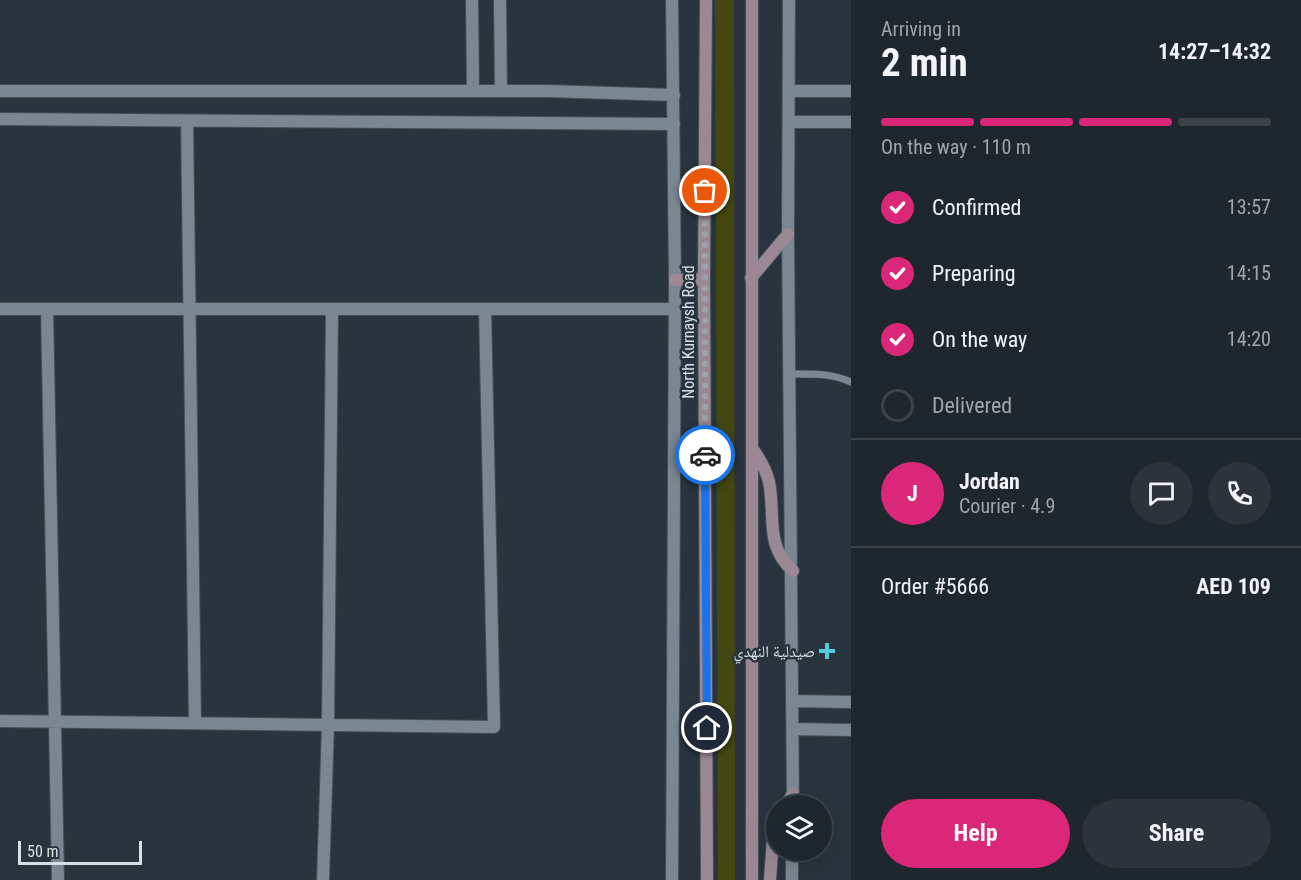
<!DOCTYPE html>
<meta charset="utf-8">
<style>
:root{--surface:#1f272e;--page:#2c333a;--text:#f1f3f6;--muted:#a1a5aa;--line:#3c444a;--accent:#db2777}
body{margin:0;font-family:"Roboto Condensed","Noto Naskh Arabic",sans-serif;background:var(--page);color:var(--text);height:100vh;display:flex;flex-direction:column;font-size:22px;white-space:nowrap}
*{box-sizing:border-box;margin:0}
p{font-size:20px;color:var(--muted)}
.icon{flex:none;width:33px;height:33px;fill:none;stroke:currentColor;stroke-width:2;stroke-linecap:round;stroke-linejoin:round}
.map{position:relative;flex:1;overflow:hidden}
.details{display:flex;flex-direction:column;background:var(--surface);width:450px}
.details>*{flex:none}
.fabs{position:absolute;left:766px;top:795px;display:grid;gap:12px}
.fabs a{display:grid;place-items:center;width:66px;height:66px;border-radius:50%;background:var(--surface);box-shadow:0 6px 24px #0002,0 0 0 2px var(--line);font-size:30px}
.scale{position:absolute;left:18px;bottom:15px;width:124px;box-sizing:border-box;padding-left:6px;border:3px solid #d8e0e5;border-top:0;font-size:16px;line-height:21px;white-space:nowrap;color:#d8e0e5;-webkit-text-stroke:4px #29343e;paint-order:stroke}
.pin{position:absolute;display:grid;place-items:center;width:51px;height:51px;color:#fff;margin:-26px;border:3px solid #fff;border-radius:50%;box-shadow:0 2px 6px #0007}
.courier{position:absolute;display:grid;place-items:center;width:60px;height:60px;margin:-30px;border:4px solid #1a73e8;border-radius:50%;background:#fff;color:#222;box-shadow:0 2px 8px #0007}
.headline em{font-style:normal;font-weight:700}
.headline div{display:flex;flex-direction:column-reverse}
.headline{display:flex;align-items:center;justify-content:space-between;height:102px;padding:0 30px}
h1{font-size:39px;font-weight:700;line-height:45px}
.bar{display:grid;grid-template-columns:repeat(4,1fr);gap:9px 6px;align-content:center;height:72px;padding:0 30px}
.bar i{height:8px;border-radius:4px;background:var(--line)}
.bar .selected{background:var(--accent)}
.bar p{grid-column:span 4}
.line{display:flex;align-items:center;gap:15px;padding:0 30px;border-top:2px solid var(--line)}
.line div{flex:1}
.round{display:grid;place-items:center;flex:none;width:63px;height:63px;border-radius:32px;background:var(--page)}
ol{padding:0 30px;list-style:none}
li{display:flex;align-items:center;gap:18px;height:66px}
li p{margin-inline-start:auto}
li .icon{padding:6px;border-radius:50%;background:var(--accent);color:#fff;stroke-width:4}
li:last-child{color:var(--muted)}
li i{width:33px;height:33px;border:3px solid var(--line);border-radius:50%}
.action{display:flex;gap:12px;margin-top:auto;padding:12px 30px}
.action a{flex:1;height:69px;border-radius:36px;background:var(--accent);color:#fff;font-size:24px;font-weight:700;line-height:69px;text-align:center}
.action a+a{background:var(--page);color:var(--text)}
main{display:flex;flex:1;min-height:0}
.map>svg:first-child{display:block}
.green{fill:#434710}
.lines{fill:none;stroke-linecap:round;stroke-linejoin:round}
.lane-casing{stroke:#454f56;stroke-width:8}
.street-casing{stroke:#454f56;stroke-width:14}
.secondary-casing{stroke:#454f56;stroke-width:14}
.lane{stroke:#7a8792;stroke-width:7}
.street{stroke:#7a8792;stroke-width:12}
.secondary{stroke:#9a8995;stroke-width:12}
.done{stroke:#9ba4ab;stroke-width:6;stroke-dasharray:0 10.8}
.route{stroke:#1a73e8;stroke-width:8}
.poi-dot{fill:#52cbd8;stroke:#29343e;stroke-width:2}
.labels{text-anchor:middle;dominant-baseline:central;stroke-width:5;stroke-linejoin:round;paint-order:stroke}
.street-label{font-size:16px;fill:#d8e0e5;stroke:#29343e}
.poi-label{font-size:16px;fill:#d8e0e5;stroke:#29343e;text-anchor:end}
</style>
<main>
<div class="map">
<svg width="851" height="880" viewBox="0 0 851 880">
<rect width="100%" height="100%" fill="#29343e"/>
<!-- green -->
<path class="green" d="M715,0H734L735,880H718Z"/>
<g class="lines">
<!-- lane casing -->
<g class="lane-casing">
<path id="lane" d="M791,374C812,374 831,373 851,382"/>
</g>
<!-- street casing -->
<g class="street-casing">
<path id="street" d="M472,0L473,91
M500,0L501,91
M672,0L675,280L672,880
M789,0L788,234L793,806
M0,91H547L674,95
M789,91H851
M0,119L674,124
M187,121L195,723
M789,122H851
M0,309H674
M47,309L58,880
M794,701L851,702
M0,721L494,727L485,309
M793,729L851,730
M323,880L328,725L332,309
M792,880V850"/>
</g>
<!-- secondary casing -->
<g class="secondary-casing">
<path id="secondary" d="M706,0L704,279L707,880
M752,0V880
M751,278L788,234
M675,280L704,279
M752,448C760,459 766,469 769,482C776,516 764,545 793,571
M786,806L793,793
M770,880L773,838L777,824"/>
</g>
<!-- lane -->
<use href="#lane" class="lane"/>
<!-- street -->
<use href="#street" class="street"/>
<!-- secondary -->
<use href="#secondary" class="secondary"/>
</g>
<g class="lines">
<!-- done -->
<path class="done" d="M705,191V455"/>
<!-- route -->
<path class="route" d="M705,455L707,728"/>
</g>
<!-- markers -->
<path class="poi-dot" d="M824 642h6v6h6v6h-6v6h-6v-6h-6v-6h6z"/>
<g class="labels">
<!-- street labels -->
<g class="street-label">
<text transform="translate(688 332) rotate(-90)">North Kurnaysh Road</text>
</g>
<!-- poi labels -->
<g class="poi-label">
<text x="815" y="651">صيدلية النهدي</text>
</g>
</g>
</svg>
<div class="fabs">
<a><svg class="icon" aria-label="layers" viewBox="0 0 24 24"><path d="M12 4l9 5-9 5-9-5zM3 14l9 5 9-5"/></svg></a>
</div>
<div class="scale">50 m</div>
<div class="pin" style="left:705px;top:191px;background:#ea580c"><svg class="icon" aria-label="bag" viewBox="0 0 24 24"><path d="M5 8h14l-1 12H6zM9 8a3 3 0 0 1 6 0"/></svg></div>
<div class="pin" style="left:707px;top:728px;background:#1f2937"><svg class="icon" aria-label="home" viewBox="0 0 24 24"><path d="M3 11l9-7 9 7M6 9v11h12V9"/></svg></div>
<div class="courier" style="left:705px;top:455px"><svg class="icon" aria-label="car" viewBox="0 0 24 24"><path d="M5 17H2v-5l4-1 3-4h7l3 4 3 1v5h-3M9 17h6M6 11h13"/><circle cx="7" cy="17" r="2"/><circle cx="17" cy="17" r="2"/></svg></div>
</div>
<section class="details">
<div class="headline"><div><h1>2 min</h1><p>Arriving in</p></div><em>14:27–14:32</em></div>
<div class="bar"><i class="selected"></i><i class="selected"></i><i class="selected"></i><i></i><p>On the way · 110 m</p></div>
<ol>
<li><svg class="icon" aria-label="check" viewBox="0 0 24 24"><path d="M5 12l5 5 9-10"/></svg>Confirmed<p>13:57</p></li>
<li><svg class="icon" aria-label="check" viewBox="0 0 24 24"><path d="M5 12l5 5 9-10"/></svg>Preparing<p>14:15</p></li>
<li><svg class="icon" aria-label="check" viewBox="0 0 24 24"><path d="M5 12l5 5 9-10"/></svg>On the way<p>14:20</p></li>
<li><i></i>Delivered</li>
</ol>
<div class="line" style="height:108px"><b class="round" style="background:var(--accent);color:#fff">J</b><div><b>Jordan</b><p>Courier · 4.9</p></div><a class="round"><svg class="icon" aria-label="chat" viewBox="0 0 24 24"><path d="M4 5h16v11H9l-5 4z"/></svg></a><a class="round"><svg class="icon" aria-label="phone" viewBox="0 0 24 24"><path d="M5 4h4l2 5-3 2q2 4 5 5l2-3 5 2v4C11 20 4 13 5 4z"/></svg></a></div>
<div class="line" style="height:78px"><div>Order #5666</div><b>AED 109</b></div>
<div class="action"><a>Help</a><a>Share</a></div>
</section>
</main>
